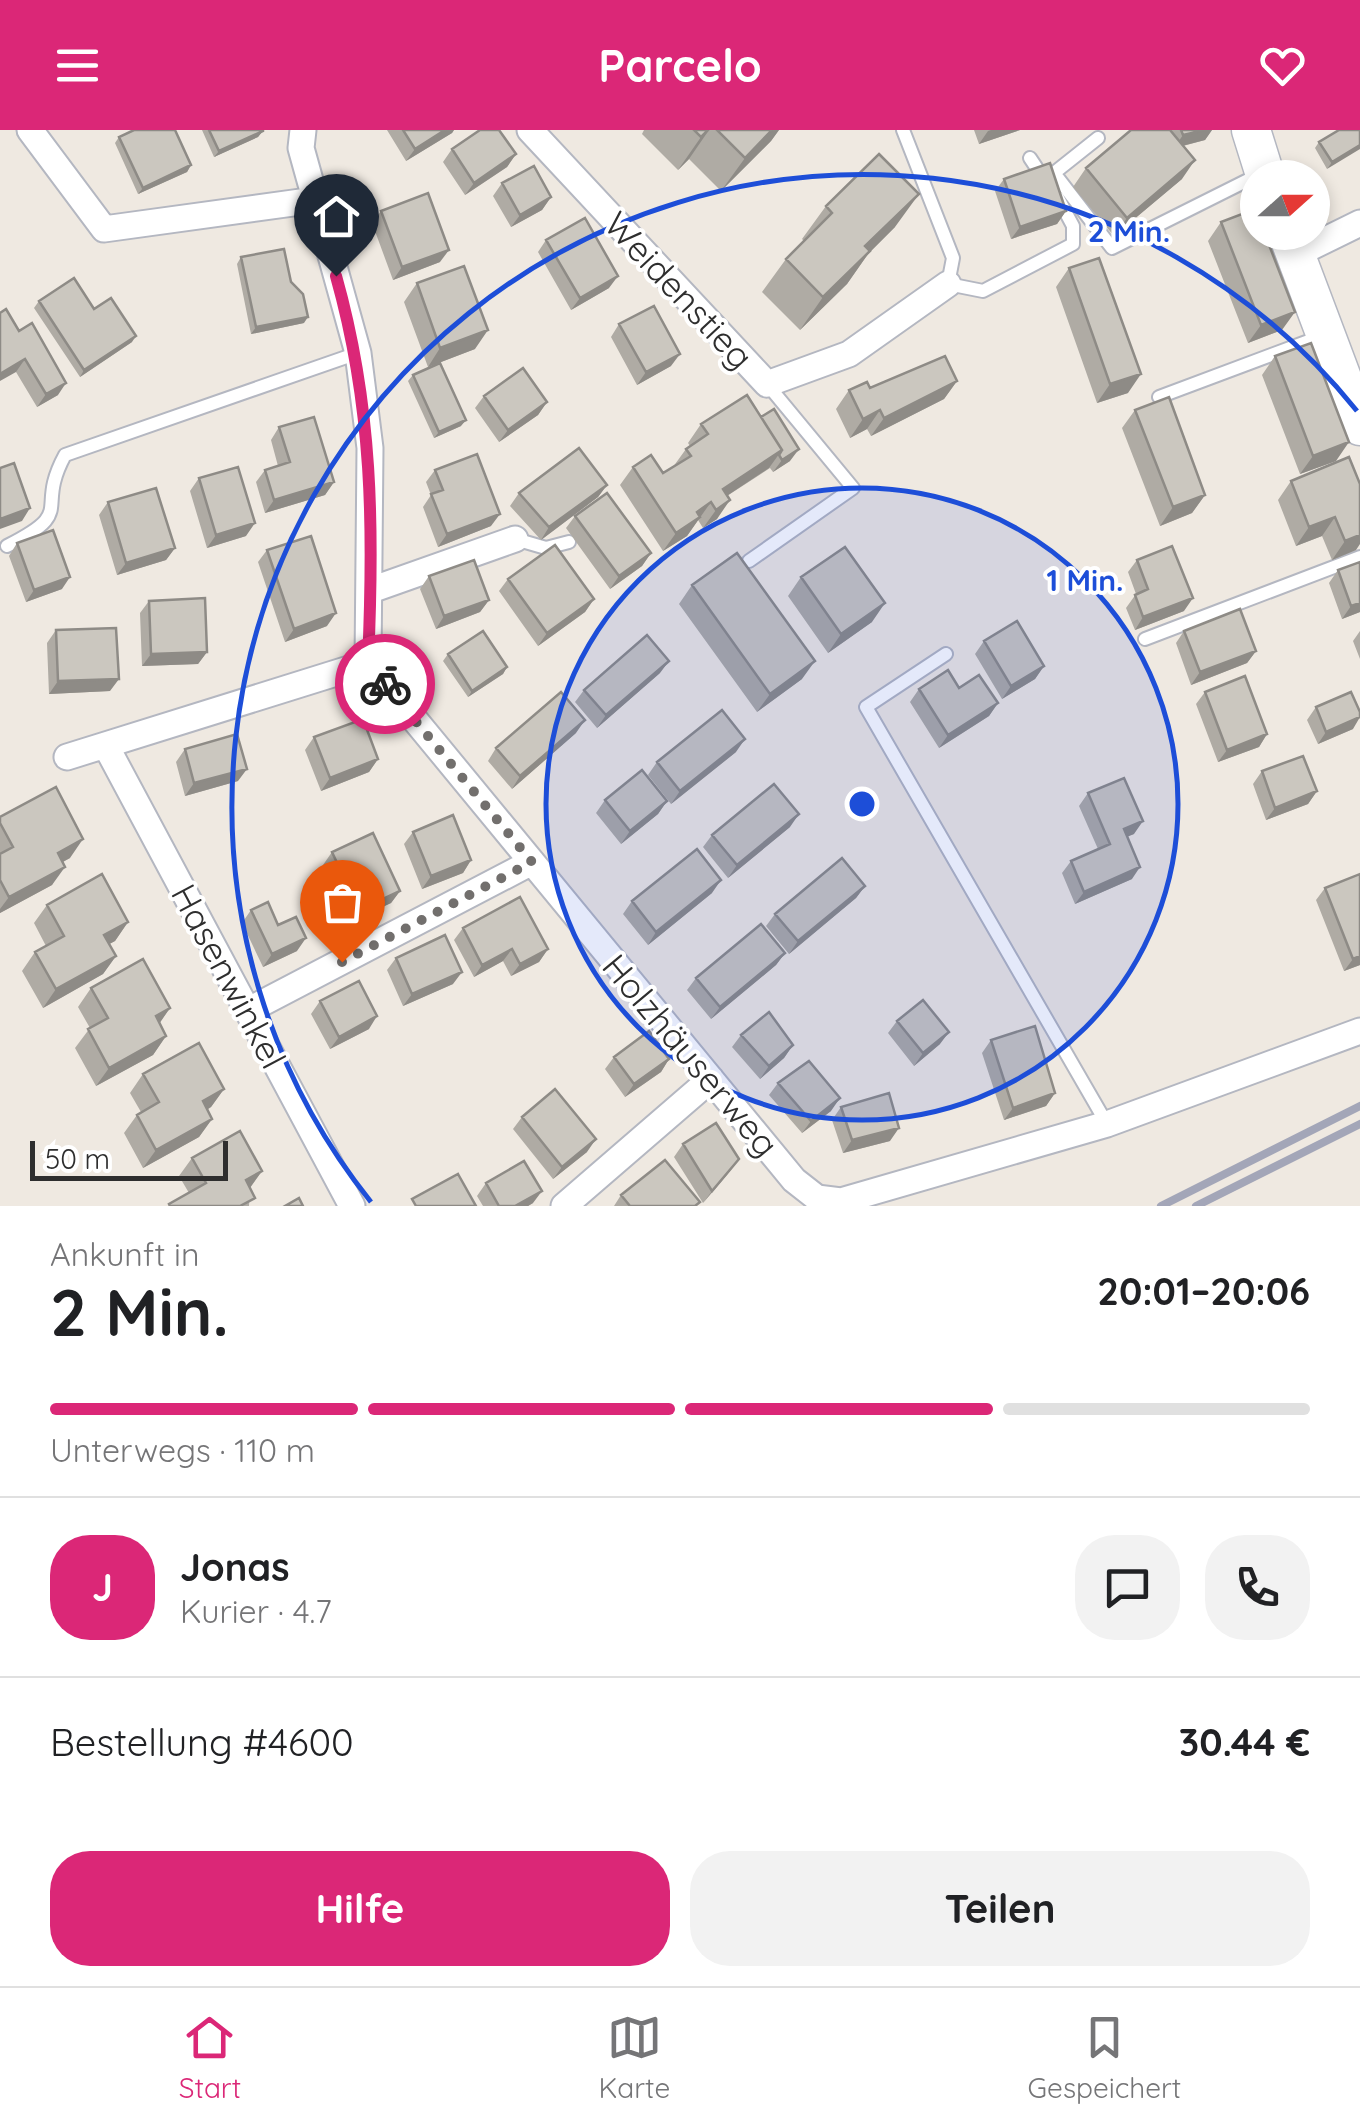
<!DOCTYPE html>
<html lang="de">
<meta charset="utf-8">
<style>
:root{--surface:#fff;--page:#f2f2f2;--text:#202124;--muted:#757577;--line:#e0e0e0;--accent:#db2777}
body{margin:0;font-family:Quicksand,sans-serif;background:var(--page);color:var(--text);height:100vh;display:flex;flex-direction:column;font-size:38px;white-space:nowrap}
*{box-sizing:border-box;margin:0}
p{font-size:32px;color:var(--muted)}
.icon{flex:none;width:55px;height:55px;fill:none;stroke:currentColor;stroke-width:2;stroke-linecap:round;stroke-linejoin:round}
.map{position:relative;height:1076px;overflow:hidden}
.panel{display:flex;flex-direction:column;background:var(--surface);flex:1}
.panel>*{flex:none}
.needle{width:65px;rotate:69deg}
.tools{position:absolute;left:1240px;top:30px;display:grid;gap:20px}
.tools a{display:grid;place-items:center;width:90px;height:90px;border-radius:50%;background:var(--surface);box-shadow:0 5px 15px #0003;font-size:50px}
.scale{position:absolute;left:30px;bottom:25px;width:198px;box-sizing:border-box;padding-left:10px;border:5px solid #2e2e2e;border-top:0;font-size:28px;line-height:35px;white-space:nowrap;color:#2e2e2e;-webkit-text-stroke:8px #fff;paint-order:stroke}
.pin{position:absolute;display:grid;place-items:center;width:85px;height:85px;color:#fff;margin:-102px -42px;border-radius:50% 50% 50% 0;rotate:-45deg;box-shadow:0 0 10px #0007}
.pin .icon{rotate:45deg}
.courier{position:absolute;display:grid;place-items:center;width:100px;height:100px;margin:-50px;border:8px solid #db2777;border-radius:50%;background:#fff;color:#222;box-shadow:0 2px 12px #0007}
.headline em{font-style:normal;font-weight:800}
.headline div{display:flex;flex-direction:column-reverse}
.headline{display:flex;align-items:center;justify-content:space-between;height:170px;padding:0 50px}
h1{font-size:65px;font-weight:800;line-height:75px}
.bar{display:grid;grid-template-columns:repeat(4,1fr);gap:15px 10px;align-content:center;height:120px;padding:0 50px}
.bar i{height:12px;border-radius:8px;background:var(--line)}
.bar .active{background:var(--accent)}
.bar p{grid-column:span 4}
.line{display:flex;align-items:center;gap:25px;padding:0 50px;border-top:2px solid var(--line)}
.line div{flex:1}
.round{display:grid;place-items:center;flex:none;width:105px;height:105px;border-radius:40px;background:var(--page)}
.primary-button{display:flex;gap:20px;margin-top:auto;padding:20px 50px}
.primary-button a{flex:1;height:115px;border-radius:40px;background:var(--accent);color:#fff;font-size:40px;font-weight:800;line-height:115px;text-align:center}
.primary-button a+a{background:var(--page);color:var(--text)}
header{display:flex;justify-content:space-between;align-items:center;height:130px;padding:0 50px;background:var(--accent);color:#fff;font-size:45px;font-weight:800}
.tabs{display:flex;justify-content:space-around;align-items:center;height:140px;border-top:2px solid var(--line);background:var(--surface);font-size:28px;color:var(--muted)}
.tabs a{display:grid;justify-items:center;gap:5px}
.tabs .active{color:var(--accent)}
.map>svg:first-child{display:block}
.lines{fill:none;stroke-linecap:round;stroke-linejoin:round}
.lane-casing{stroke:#b4b7c1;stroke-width:16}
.street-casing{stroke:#b4b7c1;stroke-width:29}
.secondary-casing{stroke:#b4b7c1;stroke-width:41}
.lane{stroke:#fff;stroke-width:12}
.street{stroke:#fff;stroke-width:25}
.secondary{stroke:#fff;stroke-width:38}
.rail{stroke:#a3a6b8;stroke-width:8}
.wall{fill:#afaba4}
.shaded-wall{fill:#8e8b86}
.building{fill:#cbc7bf;stroke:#8e8b86;stroke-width:2.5}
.done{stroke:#726f6d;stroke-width:10;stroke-dasharray:0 18}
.route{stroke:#db2777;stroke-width:12}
.ring{fill:none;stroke:#1d4ed8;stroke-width:5}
.labels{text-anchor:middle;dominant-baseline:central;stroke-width:8;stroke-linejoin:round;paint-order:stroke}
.street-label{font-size:35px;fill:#2e2e2e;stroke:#fff}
.centre{fill:#1d4ed8;stroke:#fff;stroke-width:5}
.ring-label{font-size:30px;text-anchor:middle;font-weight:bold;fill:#1d4ed8;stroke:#fff;stroke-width:8;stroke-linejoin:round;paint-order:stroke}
</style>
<header><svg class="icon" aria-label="menu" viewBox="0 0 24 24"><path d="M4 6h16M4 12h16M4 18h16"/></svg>Parcelo<svg class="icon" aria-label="heart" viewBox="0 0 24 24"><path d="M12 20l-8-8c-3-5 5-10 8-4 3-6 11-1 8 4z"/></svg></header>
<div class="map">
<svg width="1360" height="1076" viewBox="0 0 1360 1076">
<rect width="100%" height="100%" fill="#efe9e1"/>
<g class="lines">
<!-- lane casing -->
<g class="lane-casing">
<path id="lane" d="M903,0L953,128L948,154L983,161L1073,114V96L1058,68
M1098,8L1054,43L1112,118L1262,43
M1030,28L1046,52
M1159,267L1322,206
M515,409L546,418L569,412
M7,416C78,380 34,382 65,325L358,223
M749,431L853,358L767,254
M1145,509L1360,427
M946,524L866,577L1107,994"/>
</g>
<!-- street casing -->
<g class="street-casing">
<path id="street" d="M30,0L104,99L315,70
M303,0L301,18L358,223L370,318L368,533L794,1050L817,1068L841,1071L1107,994L1360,901
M530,0L767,254L849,224L948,154
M1295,125L1360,93
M371,460L515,409
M106,616L352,1076
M67,627L368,533
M247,881L532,732
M564,1076L711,949"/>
</g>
<!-- secondary casing -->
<g class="secondary-casing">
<path id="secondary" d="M1251,0L1266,48
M1287,102L1360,296"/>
</g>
<!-- lane -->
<use href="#lane" class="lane"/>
<!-- street -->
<use href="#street" class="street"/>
<!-- secondary -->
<use href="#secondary" class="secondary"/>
<!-- rail -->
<path class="rail" d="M1161,1076L1360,976
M1196,1076L1360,994"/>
</g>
<!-- wall -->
<path class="wall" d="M202,0H263L258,7L214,27Z
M387,0H454L452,3L406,31Z
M644,0H779L771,11L721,61L689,29L678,40L642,4Z
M974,0H1020L979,14Z
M1131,0H1212L1205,10L1183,16L1182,49L1114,106L1073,57L1086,38Z
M1360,0L1327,39L1315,18L1319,12Z
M119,7L191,35L187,42L138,64L115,13Z
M452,19L516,24L507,37L465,65L443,32Z
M1004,49L1066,81L1057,94L1011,109L995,61Z
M502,53L551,67L542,80L511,97L493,66Z
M826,76L895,97L868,124L847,154L800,200L762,162L786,129L804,111L802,109Z
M381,81L440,132L393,150L372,93Z
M1221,92L1282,200L1248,213L1208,111Z
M546,110L609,158L571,180L538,122Z
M241,127L291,152L304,193L251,204L237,134Z
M1069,138L1128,263L1097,273L1056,157Z
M417,153L475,219L428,237L404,172Z
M39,171L94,179L132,212L80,247L34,178Z
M619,194L671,236L637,255L611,207Z
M19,201L58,265L37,277L16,242Z
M1275,226L1336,331L1300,344L1262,245Z
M413,245L461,296L434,308L408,251Z
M957,251L944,269L871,306L867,299L850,308L836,279L849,260Z
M747,265L790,331L773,342L770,338L727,366L717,389L703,398L698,390L687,406L663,421L620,355L633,337L663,343L673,337L686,319L690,316L688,313L701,294Z
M484,266L547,272L538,285L499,312L475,278Z
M1135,280L1205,365L1192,383L1160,396L1122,298Z
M279,297L334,352L325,365L265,383L256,352L265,340L278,336L271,310Z
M1349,327L1356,420L1332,430L1322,406L1296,416L1278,370L1291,351Z
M435,340L491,396L438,417L423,377L431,365L426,352Z
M199,348L246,406L207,418L190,361Z
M607,355L598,367L541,410L510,376L519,363Z
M108,372L175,418L166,430L117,445L99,385Z
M575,386L651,423L642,436L610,459L566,398Z
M17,413L62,459L26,472L9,426Z
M267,420L327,496L285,512L258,432Z
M1137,430L1184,481L1135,500L1126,478L1136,464L1128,442Z
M1360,432V482L1342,489L1329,453L1338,440Z
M429,446L489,470L480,482L436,499L420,459Z
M801,447L872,492L828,523L788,466Z
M508,449L594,469L585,482L538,516L499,461Z
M692,455L802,549L757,582L679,474Z
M149,471L207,522L198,534L142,536L140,483Z
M56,500L110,561L49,564L47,513Z
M1184,501L1256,521L1247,533L1191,555L1176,513Z
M1360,501V529L1353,511Z
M984,511L1044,536L1035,549L1002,569L975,524Z
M448,524L507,537L503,544L468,567L443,531Z
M660,543L597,598L575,572L584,560Z
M959,558L998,573L989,586L939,618L910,572L919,559Z
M1205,562L1267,604L1259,617L1218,632L1196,574Z
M1316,577L1353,599L1318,614L1307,590Z
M576,603L512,659L488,631L496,618Z
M314,607L378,629L369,642L321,661L305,620Z
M185,619L238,651L185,666L176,632Z
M736,622L671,674L648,645L657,632Z
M1262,641L1317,661L1308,674L1266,690L1253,654Z
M1088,663L1134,704L1127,706L1132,749L1075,774L1062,743L1071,731L1098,719L1079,676Z
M605,670L667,671L658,684L621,714L596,683Z
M0,687L70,728L63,732L52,755L0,783Z
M790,697L728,748L703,717L712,705Z
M413,702L471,730L463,743L422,759L404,714Z
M332,722L400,761L391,773L327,803L313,773L322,761L333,755L323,735Z
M865,756L856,768L789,824L766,796L775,784Z
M1325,758L1360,835L1344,841L1316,770Z
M712,763L648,815L623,784L632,771Z
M47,775L128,792L115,811L109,814L116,826L103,844L43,878L22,841L35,822L46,816L34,793Z
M251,780L278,795L297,821L263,837L242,793Z
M463,798L548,819L539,832L511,846L503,831L474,847L454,810Z
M785,823L776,835L711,889L687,860L696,848Z
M396,828L453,854L403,876L387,840Z
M91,858L170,878L159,893L166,906L153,925L96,956L75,918L90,898L78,877Z
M320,871L369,899L330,919L311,884Z
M897,891L940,914L914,936L888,903Z
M741,905L793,915L784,928L760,949L732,917Z
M991,910L1055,963L1046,976L1004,990L982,923Z
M614,927L669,929L661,942L625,967L605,939Z
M143,944L224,959L211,977L207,980L212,989L199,1007L143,1038L124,1003L137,985L141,982L130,963Z
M778,953L831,981L802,1003L769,965Z
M841,977L890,1011L843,1023L832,990Z
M522,987L587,1022L553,1049L513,999Z
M683,1014L730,1041L703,1073L674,1027Z
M192,1028L262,1041L250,1058L249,1076H168L189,1063L179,1046Z
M486,1053L533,1073L528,1076H483L477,1066Z
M621,1065L697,1076H614Z"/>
<!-- shaded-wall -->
<path class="shaded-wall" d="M445,0H454L452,3L406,31L415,19Z
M708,0H709L689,29L678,40L701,7Z
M772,0H779L771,11L721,61L745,28Z
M991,0H1020L979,14L988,1Z
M1205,0H1212L1205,10L1174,18L1183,5Z
M263,1L258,7L214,27L219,21Z
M1360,15V19L1327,39L1332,32Z
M516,24L507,37L465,65L474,53Z
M1195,30L1182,49L1114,106L1127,88Z
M191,35L187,42L138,64L143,58Z
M919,64L895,97L868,124L847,154L800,200L823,167L865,116Z
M551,67L542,80L511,97L520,85Z
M1066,81L1057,94L1011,109L1020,97Z
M449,120L440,132L393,150L402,137Z
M618,146L609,158L571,180L580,168Z
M1295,182L1282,200L1248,213L1261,195Z
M308,187L304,193L251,204L256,197Z
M488,200L475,219L428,237L440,218Z
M136,206L132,212L80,247L84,240Z
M680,224L671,236L637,255L646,242Z
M25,229L16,242L0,251V244Z
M1141,244L1128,263L1097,273L1110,254Z
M957,251L944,269L871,306L884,288Z
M66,253L58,265L37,277L46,264Z
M547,272L538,285L499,312L508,300Z
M880,280L867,299L850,308L863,289Z
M466,290L461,296L434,308L439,302Z
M1349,312L1336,331L1300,344L1313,326Z
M799,319L790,331L773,342L782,330Z
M782,320L769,338L713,375L723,359Z
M334,352L325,365L265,383L274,370Z
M607,355L598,367L541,410L549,397Z
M1205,365L1192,383L1160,396L1173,377Z
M730,370L717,389L703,398L716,380Z
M711,372L687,406L663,421L676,403L697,382Z
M30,378L22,391L0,399V389Z
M500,384L491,396L438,417L447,404Z
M1335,387L1322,406L1296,416L1309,397Z
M255,393L246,406L207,418L216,405Z
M1360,405V414L1356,420L1332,430L1345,411Z
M175,418L166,430L117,445L126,433Z
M651,423L642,436L610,459L619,446Z
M70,447L62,459L26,472L34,460Z
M1193,468L1184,481L1135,500L1143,487Z
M594,469L585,482L538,516L547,503Z
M489,470L480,482L436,499L444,486Z
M885,473L872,492L828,523L841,504Z
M1360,473V482L1342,489L1351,476Z
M336,483L327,496L285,512L294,499Z
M1256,521L1247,533L1191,555L1200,542Z
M207,522L198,534L142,536L151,524Z
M669,531L660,543L597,598L606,585Z
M815,531L802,549L757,582L770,564Z
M1044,536L1035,549L1002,569L1011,556Z
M507,537L503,544L468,567L472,561Z
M119,549L110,561L49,564L58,551Z
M998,573L989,586L939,618L948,605Z
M1360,587L1353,599L1318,614L1326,602Z
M585,590L576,603L512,659L520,646Z
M1267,604L1259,617L1218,632L1227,620Z
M745,609L736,622L671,674L680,661Z
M378,629L369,642L321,661L330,648Z
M247,639L238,651L185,666L194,653Z
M1317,661L1308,674L1266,690L1275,678Z
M667,671L658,684L621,714L630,701Z
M799,684L790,697L728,748L737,735Z
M1143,691L1134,704L1115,712L1124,699Z
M83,709L70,728L45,741L58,723Z
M471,730L463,743L422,759L431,746Z
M65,737L52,755L0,783V779L9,767Z
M1140,737L1132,749L1075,774L1084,762Z
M721,750L712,763L648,815L656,802Z
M865,756L856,768L789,824L798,811Z
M400,761L391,773L327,803L336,791Z
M128,792L115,811L91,824L104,805Z
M306,808L297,821L263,837L272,824Z
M512,819L503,831L474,847L482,835Z
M548,819L539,832L511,846L520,834Z
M785,823L776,835L711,889L720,877Z
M116,826L103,844L43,878L56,859Z
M1360,826V835L1344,841L1353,829Z
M462,842L453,854L403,876L412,864Z
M170,878L157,897L156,886Z
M377,886L369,899L330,919L339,907Z
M949,902L940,914L914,936L923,923Z
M166,906L153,925L96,956L109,938Z
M793,915L784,928L760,949L769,936Z
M669,929L661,942L625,967L634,954Z
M224,959L211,977L190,989L203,971Z
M1055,963L1046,976L1004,990L1013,978Z
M840,968L831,981L802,1003L811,991Z
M212,989L199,1007L143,1038L156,1020Z
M899,998L890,1011L843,1023L852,1010Z
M596,1009L587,1022L553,1049L562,1037Z
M739,1029L730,1041L703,1073L712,1061Z
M262,1041L249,1059L246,1050Z
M542,1061L533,1073L528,1076H515Z"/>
<!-- building -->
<path class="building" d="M134,0H175L191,35L143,58L119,7Z
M209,0H263V1L219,21Z
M403,0H445L415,19Z
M480,0H499L516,24L474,53L452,19Z
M694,0H708L701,7Z
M717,0H772L745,28Z
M1131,0H1170L1195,30L1127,88L1086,38Z
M1181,0H1205L1183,5Z
M1339,0H1360V15L1332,32L1319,12Z
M879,24L919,64L865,116L870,121L823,167L786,129L832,83L826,76Z
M1050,33L1066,81L1020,97L1004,49Z
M534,36L551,67L520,85L502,53Z
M428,63L449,120L402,137L381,81Z
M1255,79L1258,87V102H1264L1295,182L1261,195L1221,92Z
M585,88L618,146L580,168L546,110Z
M284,119L291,152L303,164L308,187L256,197L241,127Z
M1099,128L1141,244L1110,254L1069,138Z
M464,136L488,200L440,218L417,153Z
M74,148L94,179L111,168L136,206L84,240L39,171Z
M654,176L680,224L646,242L619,194Z
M6,179L19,201L32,193L66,253L46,264L25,229L0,244V183Z
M1311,213L1349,312L1313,326L1275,226Z
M945,226L957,251L884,288L880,280L863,289L849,260L867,252L870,258Z
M440,233L466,290L439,302L413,245Z
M523,238L547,272L508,300L484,266Z
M747,265L782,320L723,359L730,370L716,380L711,372L697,382L700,387L676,403L633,337L651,325L663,343L691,326L686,319L708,304L701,294Z
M1169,267L1205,365L1173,377L1135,280Z
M774,279L799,319L782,330L779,325L782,320L761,287Z
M314,287L334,352L274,370L265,340L290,332L279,297Z
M579,318L607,355L549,397L519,363Z
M477,324L500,384L447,404L431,364L443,360L435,340Z
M1349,327L1360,354V405L1345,411L1335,387L1309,397L1291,351Z
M14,333L30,378L0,389V338Z
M238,337L255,393L216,405L199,348Z
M156,358L175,418L126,433L108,372Z
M607,363L651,423L619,446L575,386Z
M53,400L70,447L34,460L17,413Z
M311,406L336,483L294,499L267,420Z
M555,415L594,469L547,503L508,449Z
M1172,416L1193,468L1143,487L1135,465L1148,459L1137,430Z
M845,417L885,473L841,504L801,447Z
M737,423L815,531L770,564L692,455Z
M474,430L489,470L444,486L429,446Z
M1360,432V473L1351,476L1338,440Z
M205,468L207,522L151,524L149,471Z
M1240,479L1256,521L1200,542L1184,501Z
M1017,491L1044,536L1011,556L984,511Z
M116,498L119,549L58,551L56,500Z
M483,501L507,537L472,561L448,524Z
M647,505L669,531L606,585L584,560Z
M948,540L959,558L979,545L998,573L948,605L919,559Z
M1245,546L1267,604L1227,620L1205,562Z
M561,562L585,590L520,646L496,618Z
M1351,562L1360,582V587L1326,602L1316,577Z
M722,580L745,609L680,661L657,632Z
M363,589L378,629L330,648L314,607Z
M237,604L247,639L194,653L185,619Z
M1303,626L1317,661L1275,678L1262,641Z
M642,640L667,671L630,701L605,670Z
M1124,648L1143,691L1124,699L1140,737L1084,762L1071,731L1110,714L1088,663Z
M774,654L799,684L737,735L712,705Z
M56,657L83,709L58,723L65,737L9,767L0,750V724L13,717L0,693V687Z
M453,685L471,730L431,746L413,702Z
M373,703L400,761L336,791L322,761L345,750L332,722Z
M697,719L721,750L656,802L632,771Z
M842,728L865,756L798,811L775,784Z
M102,744L128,792L104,805L116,826L56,859L35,822L64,806L47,775Z
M1360,744V826L1353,829L1325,758Z
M520,767L548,819L520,834L512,819L482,835L463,798Z
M268,772L278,795L296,787L306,808L272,824L251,780Z
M761,794L785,823L720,877L696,848Z
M445,805L462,842L412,864L396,828Z
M143,829L170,878L156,886L166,906L109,938L88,899L108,888L91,858Z
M359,851L377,886L339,907L320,871Z
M923,870L949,902L923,923L897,891Z
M769,882L793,915L769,936L741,905Z
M1035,896L1055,963L1013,978L991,910Z
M649,901L669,929L634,954L614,927Z
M199,913L224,959L203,971L212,989L156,1020L137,985L159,972L143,944Z
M809,931L840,968L811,991L778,953Z
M555,959L596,1009L562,1037L522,987Z
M889,963L899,998L852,1010L841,977Z
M716,993L739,1029L712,1061L683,1014Z
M240,1001L262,1041L246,1050L255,1068L240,1076H170L169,1074L206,1053L192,1028Z
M665,1030L700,1072L695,1076H630L621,1065Z
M524,1031L542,1061L515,1076H499L486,1053Z
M458,1044L476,1076H416L412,1069Z
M299,1068L303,1076H285Z"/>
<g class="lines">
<!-- done -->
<path class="done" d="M342,832L532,732L385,554"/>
<!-- route -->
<path class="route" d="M336,146C373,277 374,398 368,533L385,554"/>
</g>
<!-- distance rings -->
<circle cx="862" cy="674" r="316" fill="#1d4ed8" fill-opacity=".12"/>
<g class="ring">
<circle cx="862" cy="674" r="316"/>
<path d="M371 1072A632 632 0 1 1 1357 281"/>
</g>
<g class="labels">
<!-- street labels -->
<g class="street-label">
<text transform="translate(679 160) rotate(47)">Weidenstieg</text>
<text transform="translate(229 846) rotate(62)">Hasenwinkel</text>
<text transform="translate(691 925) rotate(50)">Holzhäuserweg</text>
</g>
</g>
<circle cx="862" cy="674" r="15" class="centre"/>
<g class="ring-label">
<text x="1129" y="112">2 Min.</text>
<text x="1085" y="461">1 Min.</text>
</g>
</svg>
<div class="tools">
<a><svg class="needle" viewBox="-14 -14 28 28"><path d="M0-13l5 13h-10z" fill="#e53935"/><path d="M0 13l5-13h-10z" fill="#757577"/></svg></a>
</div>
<div class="scale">50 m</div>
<div class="pin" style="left:342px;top:832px;background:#ea580c"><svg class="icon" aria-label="bag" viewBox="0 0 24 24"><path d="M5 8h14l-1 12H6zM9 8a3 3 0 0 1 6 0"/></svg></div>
<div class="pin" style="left:336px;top:146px;background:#1f2937"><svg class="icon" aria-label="home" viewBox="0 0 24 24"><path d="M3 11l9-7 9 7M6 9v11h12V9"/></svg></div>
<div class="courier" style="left:385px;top:554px"><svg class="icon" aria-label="bike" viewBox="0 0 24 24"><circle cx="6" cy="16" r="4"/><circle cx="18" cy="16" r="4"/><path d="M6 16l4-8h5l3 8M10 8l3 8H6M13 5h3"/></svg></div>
</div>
<section class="panel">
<div class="headline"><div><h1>2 Min.</h1><p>Ankunft in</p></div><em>20:01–20:06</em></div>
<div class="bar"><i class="active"></i><i class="active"></i><i class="active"></i><i></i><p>Unterwegs · 110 m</p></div>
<div class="line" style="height:180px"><b class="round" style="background:var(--accent);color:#fff">J</b><div><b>Jonas</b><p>Kurier · 4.7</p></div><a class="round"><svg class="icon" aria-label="chat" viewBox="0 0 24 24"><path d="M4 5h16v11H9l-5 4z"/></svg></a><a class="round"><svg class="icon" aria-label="phone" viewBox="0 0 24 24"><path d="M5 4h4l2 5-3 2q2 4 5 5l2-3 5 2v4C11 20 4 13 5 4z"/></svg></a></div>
<div class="line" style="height:130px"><div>Bestellung #4600</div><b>30.44 €</b></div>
<div class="primary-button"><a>Hilfe</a><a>Teilen</a></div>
</section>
<nav class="tabs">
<a class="active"><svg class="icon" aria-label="home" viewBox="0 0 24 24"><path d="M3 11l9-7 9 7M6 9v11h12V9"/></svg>Start</a>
<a><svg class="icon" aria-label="map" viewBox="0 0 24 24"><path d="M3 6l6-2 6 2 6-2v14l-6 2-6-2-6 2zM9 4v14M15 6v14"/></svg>Karte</a>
<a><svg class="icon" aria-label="saved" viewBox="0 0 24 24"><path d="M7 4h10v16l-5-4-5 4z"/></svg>Gespeichert</a>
</nav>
